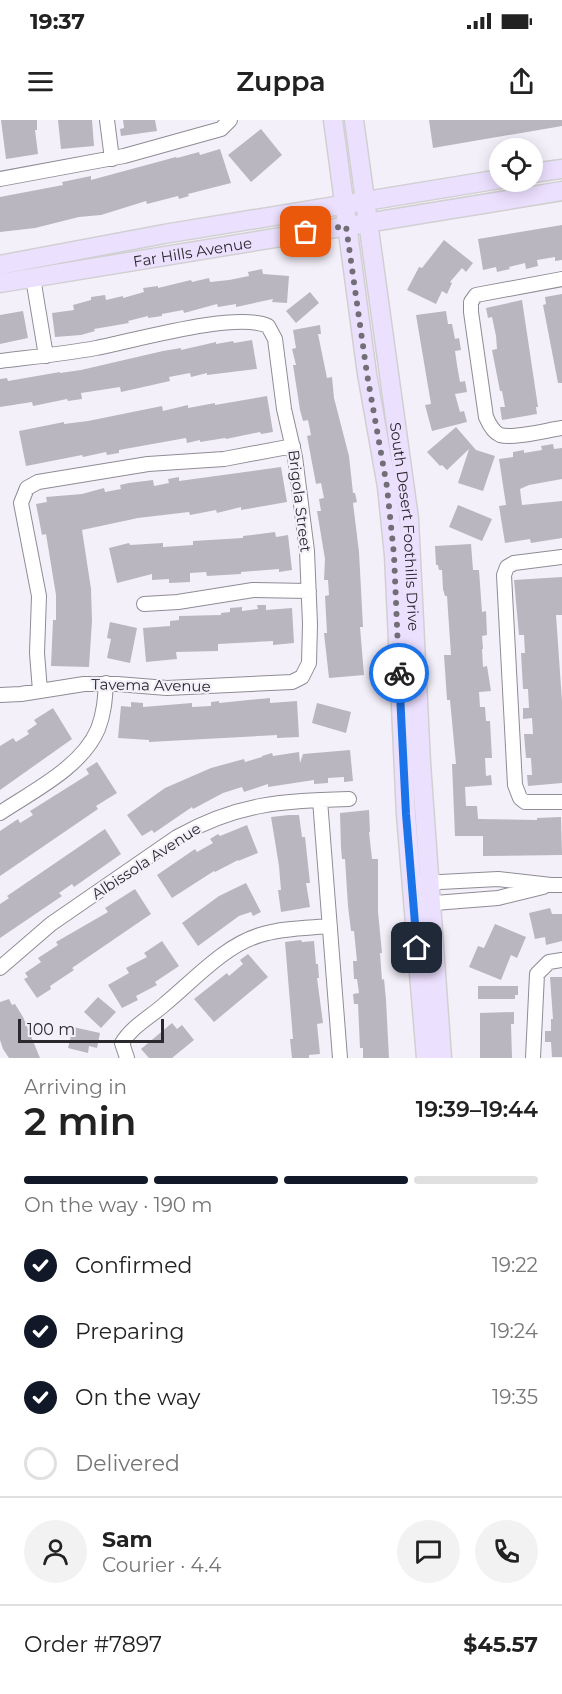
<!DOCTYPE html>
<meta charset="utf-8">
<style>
:root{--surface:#fff;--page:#f2f2f2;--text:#222;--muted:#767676;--line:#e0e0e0;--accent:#111827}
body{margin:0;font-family:Montserrat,sans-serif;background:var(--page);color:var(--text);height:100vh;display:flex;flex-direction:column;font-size:22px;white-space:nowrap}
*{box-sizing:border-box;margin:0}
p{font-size:20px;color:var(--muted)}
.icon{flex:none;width:33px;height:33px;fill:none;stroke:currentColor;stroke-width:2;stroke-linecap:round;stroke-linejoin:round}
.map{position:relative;height:938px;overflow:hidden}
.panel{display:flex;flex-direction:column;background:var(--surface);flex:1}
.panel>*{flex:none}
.controls{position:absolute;left:489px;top:18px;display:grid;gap:12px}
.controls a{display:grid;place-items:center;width:54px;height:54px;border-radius:50%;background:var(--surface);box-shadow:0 3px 15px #0003;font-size:30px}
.scale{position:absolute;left:18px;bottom:15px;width:146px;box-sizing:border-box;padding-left:6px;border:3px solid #2a292d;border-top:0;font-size:16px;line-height:21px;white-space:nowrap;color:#2a292d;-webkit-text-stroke:4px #f4f0fa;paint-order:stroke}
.pin{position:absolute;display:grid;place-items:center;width:51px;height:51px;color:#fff;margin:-26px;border-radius:12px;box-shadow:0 3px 9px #0006}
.courier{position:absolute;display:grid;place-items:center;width:60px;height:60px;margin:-30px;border:4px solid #1a73e8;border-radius:50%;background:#fff;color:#222;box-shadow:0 2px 8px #0007}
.headline em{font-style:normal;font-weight:600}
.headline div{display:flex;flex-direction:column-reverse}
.headline{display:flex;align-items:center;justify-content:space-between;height:102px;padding:0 24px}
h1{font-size:39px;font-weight:600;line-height:45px}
.bar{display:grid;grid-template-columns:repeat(4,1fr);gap:9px 6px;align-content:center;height:72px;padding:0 24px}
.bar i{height:8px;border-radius:4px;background:var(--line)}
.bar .current{background:var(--accent)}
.bar p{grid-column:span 4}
.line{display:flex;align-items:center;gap:15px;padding:0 24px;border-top:2px solid var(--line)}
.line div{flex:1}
.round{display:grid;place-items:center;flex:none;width:63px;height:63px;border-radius:32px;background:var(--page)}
ol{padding:0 24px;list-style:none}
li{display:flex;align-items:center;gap:18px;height:66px}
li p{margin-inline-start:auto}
li .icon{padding:6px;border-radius:50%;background:var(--accent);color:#fff;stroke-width:4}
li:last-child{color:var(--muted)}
li i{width:33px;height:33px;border:3px solid var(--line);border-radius:50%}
.status{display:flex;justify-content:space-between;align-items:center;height:42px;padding:0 30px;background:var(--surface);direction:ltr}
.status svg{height:16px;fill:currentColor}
header{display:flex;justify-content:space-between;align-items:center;height:78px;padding:0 24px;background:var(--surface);font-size:27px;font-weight:600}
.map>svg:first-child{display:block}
.building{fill:#b9b6c0}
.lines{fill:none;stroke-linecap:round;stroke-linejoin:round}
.minor-casing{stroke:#8f8c95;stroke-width:16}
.major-casing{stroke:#d0d0d1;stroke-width:21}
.minor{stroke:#fff;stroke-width:14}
.major{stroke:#ece0ff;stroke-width:18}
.done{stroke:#716f75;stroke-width:6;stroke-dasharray:0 10.8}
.route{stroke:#1a73e8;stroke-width:8}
.labels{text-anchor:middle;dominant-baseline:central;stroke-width:4.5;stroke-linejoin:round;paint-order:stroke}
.street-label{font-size:15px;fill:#2a292d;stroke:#f4f0fa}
</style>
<div class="status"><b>19:37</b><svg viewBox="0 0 49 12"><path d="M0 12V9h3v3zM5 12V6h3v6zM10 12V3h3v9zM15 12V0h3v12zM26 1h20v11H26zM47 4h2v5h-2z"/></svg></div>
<header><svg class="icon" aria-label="menu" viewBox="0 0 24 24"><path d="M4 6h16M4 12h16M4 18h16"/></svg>Zuppa<svg class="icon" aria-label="share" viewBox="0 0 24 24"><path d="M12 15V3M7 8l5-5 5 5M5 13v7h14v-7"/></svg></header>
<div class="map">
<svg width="562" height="938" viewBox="0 0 562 938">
<rect width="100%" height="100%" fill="#f4f0fa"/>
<!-- building -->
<path class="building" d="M1,0H37V10H35L38,34L6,39Z
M58,0H92L94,26L61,29Z
M123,0H155L157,11L121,16L120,9L124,8Z
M429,0H562V6L433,28Z
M261,9L282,35L251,62L228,35Z
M220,29L231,63L188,74L189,76L179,79L178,76L147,84L146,81L101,95L79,97L35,108L0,112V77L63,65L62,62L91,56V60L176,37L177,38L199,32L200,35Z
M562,105V140L555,141V137L537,140L538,146L526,149L525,143L509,147L510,149L497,152L496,147L483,150L478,119Z
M444,120L473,143L466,152L462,148L450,162L452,163L447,174L442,171L436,184L407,170L419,147L422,148Z
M262,149L263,154L289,156L287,183L272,182L273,179L236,187V184L218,187L217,184L184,193L183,190L162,194V196L148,198V196L128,201L129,203L94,209L95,211L81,215L55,217L52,193L74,190L73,185L91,180V177L105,175L106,180L123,176V178L144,172L143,168L158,166V168L191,160L192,162L209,158L210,162L229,160L249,156L248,152Z
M310,172L319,183L296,203L286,191Z
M562,174V263H558L543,185L546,184L545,177Z
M522,180L538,287H536L537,294L502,300L500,287H505L502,271H500L492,230L497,229L496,216L492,197L488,198L486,188Z
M23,191L28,218L0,224V195Z
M446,191L448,204H452L455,219L459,218L461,230L455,231L457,245L460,262L465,261L467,272L455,274L460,292L464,291L467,302L432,311L425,285L431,284L416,195Z
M320,205L321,214H318L327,258L332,257L334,278L349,336L353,373H355L357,382L353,383L359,432L363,507H360L364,555L329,558L324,513H327L325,476L329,475L328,460H324L325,439L317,391H321L319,379L324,378L321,363L316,364L307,316L311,315L308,300L303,301L300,290L293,245H296L292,229L296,228L293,210Z
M252,220L257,249L207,255V253L191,257L190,253L169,257L170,261L121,272L120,267L81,273L82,279L68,281L67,279L33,286L32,282L0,287V259L7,258L8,261L60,252V253L81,250L163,231L181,228V230L216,222V224L233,221L234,223Z
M267,276L273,312L261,314L260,312L226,319L225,318L200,322V320L187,323L186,318L119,330V333L107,335L106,332L83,337L82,335L26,346L19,311L64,302V304L88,301L162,286L163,291L188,285V288L215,283V285Z
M456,307L476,330L495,336L483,371L458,363L469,329L447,350L442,345L440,346L427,332Z
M553,324L554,329L562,328V359L529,365L520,369L522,385L562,381V418L531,423L530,419L505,423L499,386L506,385L499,339L513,337V332L524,330V333L542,330L541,326Z
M281,347L287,382L241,390V387L217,393L216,390L190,395L189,392L138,398L82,410L91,469L92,501L89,547L51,546L53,500H56V475L46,414L42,415L36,384L47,382L46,377L82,374L104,368L105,372L121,369L120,365L129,363L153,360L154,366L169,363L168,359L179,357V361Z
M458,385L492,399L482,421L449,407Z
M275,412L276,417L288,415L292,450L279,452V449L241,452V454L207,456L206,452L190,453V462L169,463V459L152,460V454L117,463L109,428L129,423L130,425L163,423V427L193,425V421L243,418V416Z
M471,424L473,450H479L482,492L486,491L487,515L482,516L483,529H482L483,547L487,546L491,571L479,572L480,587H485L486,601H490L492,638H485L486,656L491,655L492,665L465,667L466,686H477L478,699L537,700V698L561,697L562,735L483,736V716H455L452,644H456L450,580H447L444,535H451L447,476H445L443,469L442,450H439L438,445H436L435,426Z
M562,457V495H556L562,581V663L528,666L527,655H532L531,638H526L524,614H533L532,598L523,599V588H529L528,569H523L521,533H525L524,515H519L514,460Z
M257,485H266V490L292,488L294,523L273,525V521L218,524V531L176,532L177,539L146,542L143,508L170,506V501L179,500V496L221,495V493L230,492V488L242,487V491L258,489Z
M110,502L137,508L130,543L107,538L111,519L107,518Z
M270,578V583L297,581L299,617L277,618V615L149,622V620L118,618L121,586L131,587V582L143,583V587L192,583V587L211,586V582L219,581V583Z
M317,583L351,592L346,613L312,603Z
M53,588L72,619L0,670V626L13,618L16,622L29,614L27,611L37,604L34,600Z
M350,630L353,661L344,662V657L328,658V663L314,664V660L268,667V664L244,672L242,667L223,673L193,689L192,687L154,713L152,710L142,716L127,695L165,668L211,648L244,639L245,642L262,637V636L272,633L273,636L299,632L300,643L303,634Z
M97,642L117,673L96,686L98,689L0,756V711L18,699L20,703L33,695L30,691L89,654L86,649Z
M369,690L370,712H369L372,739H378V792L382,833H380L382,860L384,859L386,880L389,938H363V928H360L358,884H354L353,874L359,873L357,859H354L353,841H357L354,811H351L348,786L345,739H342L341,728L340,693Z
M289,695H299L302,717H305L310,763H306L310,787L281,792L278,770H281L279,746L271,697Z
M247,705L258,733L238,741V740L215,752L214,751L172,778L157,755L195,729L197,732L213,723L210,719L218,714L220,716Z
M105,709L121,734L74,767L72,764L59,773L62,776L0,818V784L9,778L7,776Z
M246,763L261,792L253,796L251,792L239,796L198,826L182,803L219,776Z
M135,769L151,794L72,848L74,850L50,866L51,869L37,878L24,859L28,857L25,853L41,842L38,838L58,825L56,822L108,792L105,788Z
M550,788L552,794H562V821L546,825L545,817L535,819L529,793Z
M495,804L526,817L517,838L511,835L501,860L469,847L478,826L484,828Z
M301,820L302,822L314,821L316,844H318L319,858H317L323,903L317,904L320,934L309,935V938H292L290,919H293L285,822Z
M162,821L179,846L155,862L157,865L136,876L138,880L122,888L108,865L129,853L126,848L147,837L144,833Z
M248,834L268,857L214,902L194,879L227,853L229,856L243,844L240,840Z
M550,857H562V937H552L551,922H545V911H551V899H553Z
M478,866H518V875H515V879H478Z
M98,877L116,892L101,908L84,892Z
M9,879L12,885L15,884L23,897L40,938H9L3,929L0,920V882Z
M514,892V904H511L512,938H480V893Z
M172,903L177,909L182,905L194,920L172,938H149L141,929Z
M73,907L100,913L97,928L89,926L88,933L68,928Z"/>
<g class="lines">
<!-- minor casing -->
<g class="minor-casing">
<path id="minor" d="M107,0L112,39
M0,59L124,36L221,9L230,0
M33,158L46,236
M562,159L476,175L471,182V192L486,297C489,304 493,312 500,315C514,319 547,310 562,308
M0,241C32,237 64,234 96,228C133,221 236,191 268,206L275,219L284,289L295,337L307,431L310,504L309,543L302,557L292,562L167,568L117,564H84L21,574L0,575
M562,437L514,443L507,447L504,455L515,665L520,678L525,682H562
M144,484L178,482L253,470L309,471
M40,571L37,533L39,476L21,383L27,368L38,362L148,344L224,339L293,326
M320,680L340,938
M0,693C33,671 82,647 98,609C104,594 105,579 106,563
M421,763L498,759L551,765H562
M422,784L498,778L543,767
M0,848L51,804L177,717C238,683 281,681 349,679
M127,938L122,923C132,906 152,896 166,883C195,859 224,826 260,815C282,808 307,808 330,806
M533,938L537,854L549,842L562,840"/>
</g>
<!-- major casing -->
<g class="major-casing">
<g id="major">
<path d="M333,0L367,254L387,367L394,435L406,695L426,938"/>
<path id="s1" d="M354,0L409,399L421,643L442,938"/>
<path d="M532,53L562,49"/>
<path d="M0,145L164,114L500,59"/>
<path id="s2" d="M0,163L562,71"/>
</g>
</g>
<!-- minor -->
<use href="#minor" class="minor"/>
<!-- major -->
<use href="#major" class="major"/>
</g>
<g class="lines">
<!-- done -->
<path class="done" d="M306,112L346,106L367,254L387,367L394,435L399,553"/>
<!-- route -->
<path class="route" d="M399,553L406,694L417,828"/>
</g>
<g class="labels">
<!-- street labels -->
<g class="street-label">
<text stroke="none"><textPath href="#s2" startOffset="195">Far Hills Avenue</textPath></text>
<text transform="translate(300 381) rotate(83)">Brigola Street</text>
<text stroke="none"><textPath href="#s1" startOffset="410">South Desert Foothills Drive</textPath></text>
<text transform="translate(151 565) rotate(1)">Tavema Avenue</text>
<text transform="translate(146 741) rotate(-33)">Albissola Avenue</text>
</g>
</g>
</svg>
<div class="controls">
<a><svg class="icon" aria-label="locate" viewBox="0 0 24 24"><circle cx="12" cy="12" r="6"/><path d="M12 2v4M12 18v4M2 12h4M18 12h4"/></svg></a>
</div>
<div class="scale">100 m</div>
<div class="pin" style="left:306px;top:112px;background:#ea580c"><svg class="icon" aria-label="bag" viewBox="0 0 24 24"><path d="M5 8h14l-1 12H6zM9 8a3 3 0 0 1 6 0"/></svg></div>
<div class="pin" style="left:417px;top:828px;background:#1f2937"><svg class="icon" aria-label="home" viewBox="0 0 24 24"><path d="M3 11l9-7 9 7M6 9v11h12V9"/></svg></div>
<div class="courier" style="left:399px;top:553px"><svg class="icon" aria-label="bike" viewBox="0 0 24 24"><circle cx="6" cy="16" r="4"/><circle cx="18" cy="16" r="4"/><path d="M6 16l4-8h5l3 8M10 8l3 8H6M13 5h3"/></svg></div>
</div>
<section class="panel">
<div class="headline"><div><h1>2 min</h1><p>Arriving in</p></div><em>19:39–19:44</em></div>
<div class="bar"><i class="current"></i><i class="current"></i><i class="current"></i><i></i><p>On the way · 190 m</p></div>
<ol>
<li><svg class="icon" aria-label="check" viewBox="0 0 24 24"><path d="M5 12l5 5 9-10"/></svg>Confirmed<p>19:22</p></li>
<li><svg class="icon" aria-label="check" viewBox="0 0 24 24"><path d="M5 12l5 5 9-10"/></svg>Preparing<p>19:24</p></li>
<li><svg class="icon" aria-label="check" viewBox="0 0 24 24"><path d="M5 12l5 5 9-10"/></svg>On the way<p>19:35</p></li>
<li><i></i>Delivered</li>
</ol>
<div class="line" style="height:108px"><a class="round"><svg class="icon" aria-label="person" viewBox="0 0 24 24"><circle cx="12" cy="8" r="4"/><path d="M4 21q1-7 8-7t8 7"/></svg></a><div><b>Sam</b><p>Courier · 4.4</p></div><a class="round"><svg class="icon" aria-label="chat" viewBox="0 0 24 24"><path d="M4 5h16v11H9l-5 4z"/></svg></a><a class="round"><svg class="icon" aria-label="phone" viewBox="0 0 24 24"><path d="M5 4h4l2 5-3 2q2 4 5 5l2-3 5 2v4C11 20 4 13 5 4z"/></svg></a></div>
<div class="line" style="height:78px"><div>Order #7897</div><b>$45.57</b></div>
</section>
